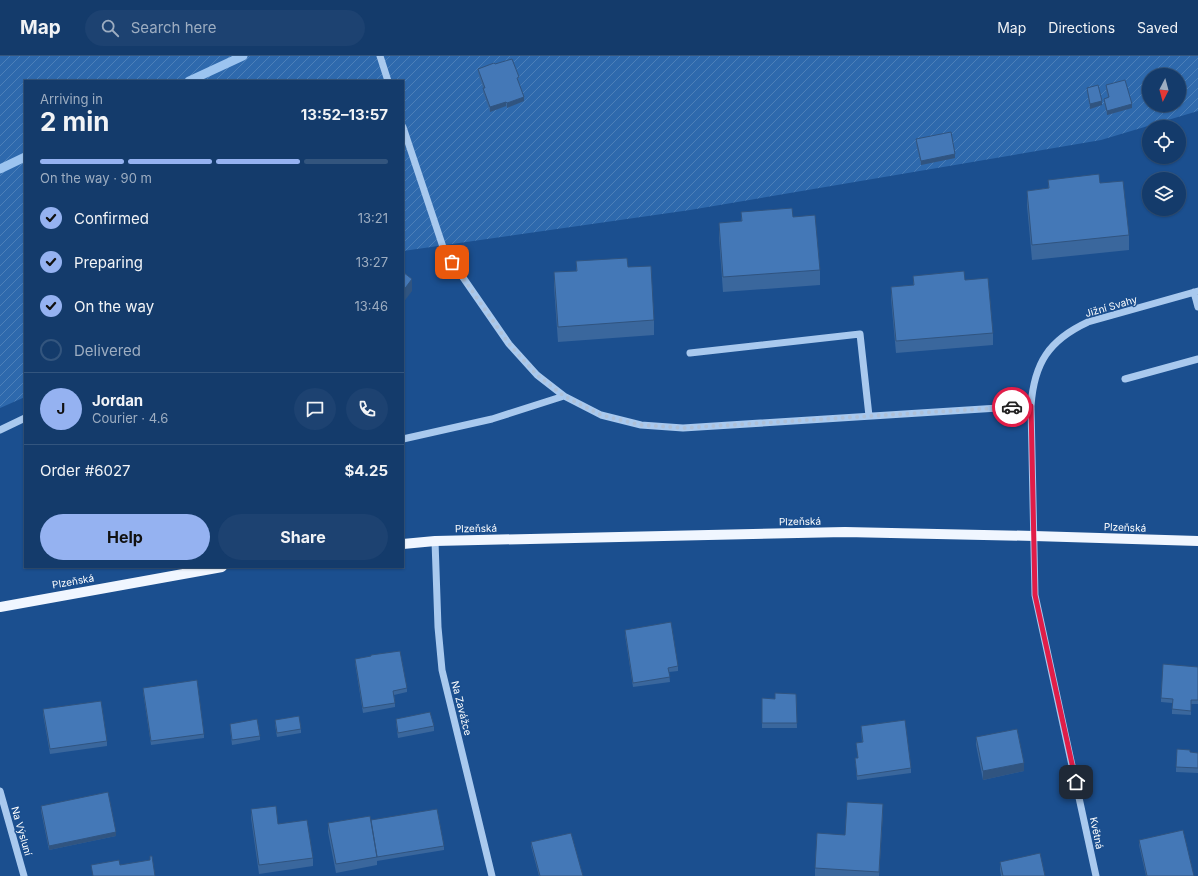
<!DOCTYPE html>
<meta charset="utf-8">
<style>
:root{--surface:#143b6b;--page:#1d4271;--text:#f1f3f6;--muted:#9dadc1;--line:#33557e;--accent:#95b2f1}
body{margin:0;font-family:Inter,sans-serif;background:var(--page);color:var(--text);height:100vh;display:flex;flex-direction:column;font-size:15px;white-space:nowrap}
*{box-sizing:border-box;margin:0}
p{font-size:13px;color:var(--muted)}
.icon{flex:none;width:22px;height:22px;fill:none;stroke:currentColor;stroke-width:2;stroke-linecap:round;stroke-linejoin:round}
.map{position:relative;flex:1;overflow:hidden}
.drawer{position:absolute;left:24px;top:24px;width:380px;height:488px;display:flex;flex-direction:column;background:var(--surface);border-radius:0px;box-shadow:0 1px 3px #0004,0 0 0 1px var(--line)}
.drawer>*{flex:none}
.needle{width:26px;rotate:186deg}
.controls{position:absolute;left:1142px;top:12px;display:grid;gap:8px}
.controls a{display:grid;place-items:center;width:44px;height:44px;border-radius:50%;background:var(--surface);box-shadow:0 1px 3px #0004,0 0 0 1px var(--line);font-size:20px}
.pin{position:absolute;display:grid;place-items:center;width:34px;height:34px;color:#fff;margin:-17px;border-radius:8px;box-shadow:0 2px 6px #0006}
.courier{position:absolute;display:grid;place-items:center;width:40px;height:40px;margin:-20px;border:3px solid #e11d48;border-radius:50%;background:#fff;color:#222;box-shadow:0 1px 5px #0007}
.head em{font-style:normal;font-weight:700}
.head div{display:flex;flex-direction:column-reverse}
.head{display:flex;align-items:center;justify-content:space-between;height:68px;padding:0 16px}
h1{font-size:26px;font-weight:700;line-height:30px}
.bar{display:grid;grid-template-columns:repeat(4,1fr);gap:6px 4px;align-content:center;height:48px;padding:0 16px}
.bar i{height:5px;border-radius:3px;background:var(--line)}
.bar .on{background:var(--accent)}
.bar p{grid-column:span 4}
.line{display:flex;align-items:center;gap:10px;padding:0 16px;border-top:1px solid var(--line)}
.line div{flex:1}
.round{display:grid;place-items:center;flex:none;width:42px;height:42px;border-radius:21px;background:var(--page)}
ol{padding:0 16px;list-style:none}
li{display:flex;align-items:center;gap:12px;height:44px}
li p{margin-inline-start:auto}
li .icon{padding:4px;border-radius:50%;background:var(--accent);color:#111;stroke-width:4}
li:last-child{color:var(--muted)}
li i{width:22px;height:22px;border:2px solid var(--line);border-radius:50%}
.primary-button{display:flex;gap:8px;margin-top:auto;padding:8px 16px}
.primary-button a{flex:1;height:46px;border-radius:24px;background:var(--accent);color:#111;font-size:16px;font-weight:700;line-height:46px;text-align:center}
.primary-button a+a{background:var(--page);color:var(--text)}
header{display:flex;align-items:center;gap:24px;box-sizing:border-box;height:56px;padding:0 20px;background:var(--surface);border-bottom:1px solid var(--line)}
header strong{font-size:19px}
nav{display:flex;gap:22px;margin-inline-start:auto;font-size:14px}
.search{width:280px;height:36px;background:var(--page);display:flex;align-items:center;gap:10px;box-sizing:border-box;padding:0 14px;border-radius:22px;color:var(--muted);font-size:15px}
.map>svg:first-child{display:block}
.garden{fill:url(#garden-furrows);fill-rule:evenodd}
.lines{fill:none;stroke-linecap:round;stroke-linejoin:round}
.stream{stroke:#9cc4f0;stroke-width:9}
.minor{stroke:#a9c9ee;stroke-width:7}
.major{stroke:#f0f6ff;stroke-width:10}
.wall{fill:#3a679d}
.shaded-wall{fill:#305480}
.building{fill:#4478b7;stroke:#305480}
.done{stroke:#afc1d8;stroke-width:4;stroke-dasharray:0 7.2}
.route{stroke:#e11d48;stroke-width:5}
.labels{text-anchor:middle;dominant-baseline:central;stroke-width:3;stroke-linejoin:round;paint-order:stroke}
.street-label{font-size:10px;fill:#fff;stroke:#1b4f8f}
</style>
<header>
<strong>Map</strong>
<div class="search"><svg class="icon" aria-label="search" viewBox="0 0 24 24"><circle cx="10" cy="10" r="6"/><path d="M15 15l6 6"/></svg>Search here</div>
<nav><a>Map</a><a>Directions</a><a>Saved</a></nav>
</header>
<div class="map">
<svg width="1198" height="820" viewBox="0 0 1198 820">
<defs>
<pattern id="garden-furrows" width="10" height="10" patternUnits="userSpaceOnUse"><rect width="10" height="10" fill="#2e69ad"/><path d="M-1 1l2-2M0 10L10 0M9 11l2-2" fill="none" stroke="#4d80b9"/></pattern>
</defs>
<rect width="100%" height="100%" fill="#1b4f8f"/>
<!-- garden -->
<path class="garden" d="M0,0H1198V55L1101,84L690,154L403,195V25H25V341L0,352ZM1149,19H1179V49H1149Z"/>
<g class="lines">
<!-- stream -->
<path class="stream" d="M189,25L243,0
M0,113L25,101"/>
<!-- minor -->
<path class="minor" d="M380,0L388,25
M403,71L444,194L509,288L537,319L564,340L601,359L641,369L683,372L1031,350
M1194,236L1198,251
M690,297L860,278L869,360
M1125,323L1198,303
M0,374L25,362
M403,383L492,363L564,340
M435,485L438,571L442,614L492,820
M0,735L24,820
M1096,820L1035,539L1031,350C1034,307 1049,284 1088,266L1198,235"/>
<!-- major -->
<path class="major" d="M403,488L435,485L845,476L1034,480L1198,485
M0,551L222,511"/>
</g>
<!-- wall -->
<path class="wall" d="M495,8L519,25L524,45L507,52L506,50L490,56L483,36V32L478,17V13Z
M1106,29L1132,52L1107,59L1104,47V43L1108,42L1106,34Z
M1087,32L1102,49L1090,53L1087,36Z
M916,83L955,102L921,109L916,88Z
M1048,124L1100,127L1129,179V194L1032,204L1027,150V135L1048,132Z
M741,156L793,161L820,214V229L723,236L719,182V167L741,165Z
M576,205L628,211L654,264V279L558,286L554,231V216L576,215Z
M913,220L993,277V289L896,297L891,243V231L913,229Z
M625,574L678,610V615L669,616L670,626L633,631L625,579Z
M355,603L407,632V636L394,639L395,647V651L363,657L355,607Z
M1198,611V648H1191V659L1172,658V647L1161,646V642Z
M143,632L204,678V682L151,689L143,636Z
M796,638L797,672H762V642L775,643Z
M43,653L107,685V690L50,698L43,658Z
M396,663L434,670V675L398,682L396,667Z
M275,664L301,673V677L277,681L275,669Z
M230,668L260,680V684L232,689L230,672Z
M861,670L911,712V717L857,724L855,702H858L856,687L862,686Z
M976,681L1024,715L983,724L976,689Z
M1190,696L1198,697V717L1176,716V711Z
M41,750L116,780L49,794L41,755Z
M251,753L278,768L313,802V810L259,818L251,762Z
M883,756L879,820H815V812L845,779Z
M371,764L444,790V794L377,805V809L336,817L328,776V767Z
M1139,784L1194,820H1146L1139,789Z
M531,786L583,820H539L531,790Z
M1000,806L1045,820H1001L1000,815Z"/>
<!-- shaded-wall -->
<path class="shaded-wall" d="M524,41V45L507,52V47Z
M1102,45V49L1090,53V48Z
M506,46V50L490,56V51Z
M1132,48V52L1107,59V55Z
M955,98V102L921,109V105Z
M412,223V235L403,247V235Z
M1024,707V715L983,724V715Z
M883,748V756L879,820V816Z
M116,776V780L49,794V790Z"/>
<!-- building -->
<path class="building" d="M512,3L519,21L517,22L524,41L507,47L506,46L490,51L483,32H485L478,13L494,7L495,8Z
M1125,24L1132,48L1107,55L1104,43L1109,41L1106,29Z
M1098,29L1102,45L1090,48L1087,32Z
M951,76L955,98L921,105L916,83Z
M1099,118L1100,127L1123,125L1129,179L1032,189L1027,135L1049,132L1048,124Z
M792,152L793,161L815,159L820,214L723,221L719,167L742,165L741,156Z
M627,202L628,211L651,210L654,264L558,271L554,216L577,215L576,205Z
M964,215L965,224L988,222L993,277L896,285L891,231L914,229L913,220Z
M403,216L412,223L403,235Z
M671,566L678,610L668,612L670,621L633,627L625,574Z
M400,595L407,632L393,635L395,647L363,652L355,603L371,600V599Z
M1163,608L1198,611V644H1191V655L1172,653L1173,643L1161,642Z
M197,624L204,678L151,685L143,632Z
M775,637L796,638L797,667H762V642L775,643Z
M101,645L107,685L50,693L43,653Z
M430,656L434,670L398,677L396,663Z
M299,660L301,673L277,677L275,664Z
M257,663L260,680L232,684L230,668Z
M905,664L911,712L857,720L855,702H858L856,687L863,686L861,670Z
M1017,673L1024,707L983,715L976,681Z
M1177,693L1190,694V696L1198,697V712L1176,711Z
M108,736L116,776L49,790L41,750Z
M847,746L883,748L879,816L815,812L817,777L845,779Z
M276,750L278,768L307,764L313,802L259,809L251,753Z
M437,753L444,790L377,801L371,764Z
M370,760L377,801L336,808L328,767Z
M1183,774L1194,820H1147L1139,784Z
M571,777L583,820H540L531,786Z
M1040,797L1045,820H1003L1000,806Z
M150,800H152L155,820H93L91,809L119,804L120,809L150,804Z"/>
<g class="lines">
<!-- done -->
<path class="done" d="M452,206L509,288L537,319L564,340L601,359L641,369L683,372L1012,351"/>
<!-- route -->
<path class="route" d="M1012,351L1031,350L1035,539L1076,726"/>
</g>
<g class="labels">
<!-- street labels -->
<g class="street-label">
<text transform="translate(1111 250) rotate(-16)">Jižní Svahy</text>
<text transform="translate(800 465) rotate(-1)">Plzeňská</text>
<text transform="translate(1125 471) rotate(2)">Plzeňská</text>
<text transform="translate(476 472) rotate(-1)">Plzeňská</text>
<text transform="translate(73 525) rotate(-10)">Plzeňská</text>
<text transform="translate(462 652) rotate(76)">Na Zavážce</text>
<text transform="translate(22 775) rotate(74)">Na Výsluní</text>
<text transform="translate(1097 777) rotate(78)">Květná</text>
</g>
</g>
</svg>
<div class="controls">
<a><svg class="needle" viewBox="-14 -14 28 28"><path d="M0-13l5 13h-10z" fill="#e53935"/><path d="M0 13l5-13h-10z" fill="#9dadc1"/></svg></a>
<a><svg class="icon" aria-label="locate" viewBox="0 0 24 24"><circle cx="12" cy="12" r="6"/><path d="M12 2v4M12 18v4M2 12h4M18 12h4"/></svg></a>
<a><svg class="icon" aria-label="layers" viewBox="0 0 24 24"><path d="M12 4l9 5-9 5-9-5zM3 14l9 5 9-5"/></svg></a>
</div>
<div class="pin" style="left:452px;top:206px;background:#ea580c"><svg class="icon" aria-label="bag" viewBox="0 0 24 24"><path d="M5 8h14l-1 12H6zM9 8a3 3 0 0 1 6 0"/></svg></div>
<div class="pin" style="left:1076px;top:726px;background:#1f2937"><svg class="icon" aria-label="home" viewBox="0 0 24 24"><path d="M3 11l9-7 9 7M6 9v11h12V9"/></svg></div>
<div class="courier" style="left:1012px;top:351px"><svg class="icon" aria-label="car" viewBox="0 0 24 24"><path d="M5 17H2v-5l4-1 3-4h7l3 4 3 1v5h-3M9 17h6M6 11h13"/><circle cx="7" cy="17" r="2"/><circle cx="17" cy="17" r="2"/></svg></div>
<section class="drawer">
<div class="head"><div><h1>2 min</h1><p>Arriving in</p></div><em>13:52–13:57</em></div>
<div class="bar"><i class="on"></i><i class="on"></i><i class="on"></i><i></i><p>On the way · 90 m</p></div>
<ol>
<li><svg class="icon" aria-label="check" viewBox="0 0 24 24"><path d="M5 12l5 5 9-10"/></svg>Confirmed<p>13:21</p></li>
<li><svg class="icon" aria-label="check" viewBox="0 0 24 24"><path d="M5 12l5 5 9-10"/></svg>Preparing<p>13:27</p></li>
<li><svg class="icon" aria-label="check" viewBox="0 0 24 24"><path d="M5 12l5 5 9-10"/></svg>On the way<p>13:46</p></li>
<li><i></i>Delivered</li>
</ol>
<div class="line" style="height:72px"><b class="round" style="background:var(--accent);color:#111">J</b><div><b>Jordan</b><p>Courier · 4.6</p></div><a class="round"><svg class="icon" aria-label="chat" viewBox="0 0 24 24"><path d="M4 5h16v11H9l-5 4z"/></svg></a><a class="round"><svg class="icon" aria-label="phone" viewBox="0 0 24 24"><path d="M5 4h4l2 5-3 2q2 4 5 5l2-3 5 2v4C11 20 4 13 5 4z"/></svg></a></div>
<div class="line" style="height:52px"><div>Order #6027</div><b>$4.25</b></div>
<div class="primary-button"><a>Help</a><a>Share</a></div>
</section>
</div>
